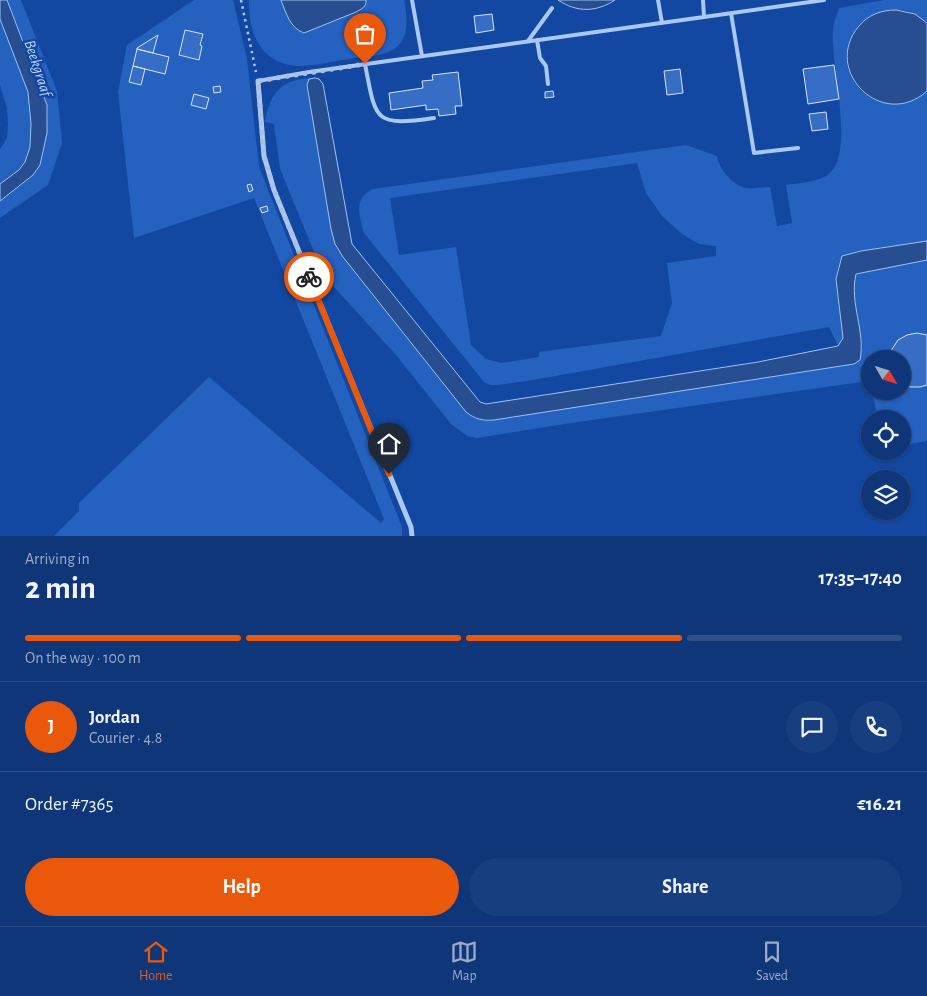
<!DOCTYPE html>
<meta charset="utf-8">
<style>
:root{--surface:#0e3679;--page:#173e7e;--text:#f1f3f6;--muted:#9babc6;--line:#2e508a;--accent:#ea580c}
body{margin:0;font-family:"Alegreya Sans",sans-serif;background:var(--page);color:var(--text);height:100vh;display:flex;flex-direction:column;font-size:19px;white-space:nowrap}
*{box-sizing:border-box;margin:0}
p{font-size:16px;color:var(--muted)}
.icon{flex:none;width:28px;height:28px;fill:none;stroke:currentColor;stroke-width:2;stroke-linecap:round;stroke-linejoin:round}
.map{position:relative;height:536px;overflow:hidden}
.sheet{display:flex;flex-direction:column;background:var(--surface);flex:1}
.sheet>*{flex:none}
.needle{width:32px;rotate:129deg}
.tools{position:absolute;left:861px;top:350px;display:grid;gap:10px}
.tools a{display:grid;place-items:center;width:50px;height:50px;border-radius:50%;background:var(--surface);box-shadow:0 1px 4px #0004,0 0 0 1px var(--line);font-size:25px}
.pin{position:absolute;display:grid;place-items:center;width:42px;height:42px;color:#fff;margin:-51px -21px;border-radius:50% 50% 50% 0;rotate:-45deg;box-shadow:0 0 5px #0007}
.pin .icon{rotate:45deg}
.courier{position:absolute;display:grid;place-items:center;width:50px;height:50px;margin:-25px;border:4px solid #ea580c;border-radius:50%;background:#fff;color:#222;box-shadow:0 1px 6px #0007}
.overview em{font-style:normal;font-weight:600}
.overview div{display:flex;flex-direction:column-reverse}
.overview{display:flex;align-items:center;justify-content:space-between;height:85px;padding:0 25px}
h1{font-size:32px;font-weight:600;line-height:38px}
.bar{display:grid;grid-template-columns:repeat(4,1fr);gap:8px 5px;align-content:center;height:60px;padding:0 25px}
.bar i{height:6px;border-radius:4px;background:var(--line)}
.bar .on{background:var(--accent)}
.bar p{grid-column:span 4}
.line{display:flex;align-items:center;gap:12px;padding:0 25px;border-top:1px solid var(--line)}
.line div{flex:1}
.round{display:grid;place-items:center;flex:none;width:52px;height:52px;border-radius:26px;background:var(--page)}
.cta{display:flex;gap:10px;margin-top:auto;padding:10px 25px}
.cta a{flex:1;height:58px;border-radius:30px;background:var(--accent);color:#fff;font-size:20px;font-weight:600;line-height:58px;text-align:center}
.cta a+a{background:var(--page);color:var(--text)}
.tabs{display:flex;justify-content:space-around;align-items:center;height:70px;border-top:1px solid var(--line);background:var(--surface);font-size:14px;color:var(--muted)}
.tabs a{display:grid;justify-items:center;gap:2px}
.tabs .on{color:var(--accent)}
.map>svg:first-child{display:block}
.green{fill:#2561bf;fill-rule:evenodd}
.water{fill:#274e91;stroke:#9dc2f7}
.building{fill:#376ec5;stroke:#d4e4fe}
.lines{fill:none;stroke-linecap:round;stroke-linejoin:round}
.path{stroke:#abc8f5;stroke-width:2.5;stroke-dasharray:2.5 4;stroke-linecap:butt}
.lane{stroke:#abc8f5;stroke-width:4}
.street{stroke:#abc8f5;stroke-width:5}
.done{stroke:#acbfde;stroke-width:5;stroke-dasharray:0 9}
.route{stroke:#ea580c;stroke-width:6}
.labels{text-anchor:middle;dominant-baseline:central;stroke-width:5;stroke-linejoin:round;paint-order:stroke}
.water-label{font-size:16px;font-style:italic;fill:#b8d2fb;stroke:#1248a1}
</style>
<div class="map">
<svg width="927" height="536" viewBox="0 0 927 536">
<rect width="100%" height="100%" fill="#1248a1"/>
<!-- green -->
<path class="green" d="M7,0H21L57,91L62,143L48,185L0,218V201L33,175L40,165L47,133L48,115L47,105L39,80Z
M194,0H233L247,59L259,167L402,527V536H54L79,511V503L209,377L381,523L384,519L254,198L134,238L118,92L127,45Z
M249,0H281L291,23L304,33L337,19L366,2V0H404C407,15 410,35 397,47C385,57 364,56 349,59C334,61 319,65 304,66C263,67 248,36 249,0Z
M884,0H927V23C910,9 897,6 878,16C872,18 865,20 860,24C856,28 853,35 850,40C832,87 890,124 927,91V241L861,251L836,279L843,338L838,346L829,327L533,380L497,385H490L484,382L364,233C359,215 353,198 373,189L686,145L717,156C718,167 731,183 742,187C749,190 762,187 770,187L777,226L792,223L786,185C800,183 820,182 830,173C855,150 830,63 833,30C833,23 837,15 839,8ZM637,163L646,193L662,216L682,234L699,244L716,246V256L667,263L672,303L661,336L539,352V357L501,363L486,359L471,345L456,247L399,255L390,198Z
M0,19L28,92L31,124L30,147L25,162L19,170L0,184V149L7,138L8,124L7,108L0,85Z
M313,78L309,79L307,85L331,229L343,257L466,412C475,419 482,421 494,420L854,364L863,347L852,288L856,274L927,260V441L903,445L902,419H878L872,391H902V359H870V382L869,381L571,423L477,438L467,436L451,424L396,355L324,276L280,169L274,124L265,122C270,92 282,79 313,78Z"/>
<!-- water -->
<path class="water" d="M0,0H7L47,105V133L40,165L33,175L0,201V184L19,170L25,162L30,147L31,124L28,92L0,19Z
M281,0H366C367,7 361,9 356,12L304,33C290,28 286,13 281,0Z
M558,0H615C597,12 577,13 558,0Z
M896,10L915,14L927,23V91C883,131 821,71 859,26C868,15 881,10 896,10Z
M315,78L319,79L323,84L352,244L480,402L486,404L758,362L838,346L843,338L836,279L842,256L861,251L927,241V260L856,274C849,304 866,331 860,360L854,364L494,420C482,421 475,419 466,412L343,257L335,244L331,229L307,85L309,79Z"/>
<!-- building -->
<path class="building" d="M492,14L494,30L476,33L474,16Z
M185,30L203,34L200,45L202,46L199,60L179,55Z
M158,35L153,53L137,49V48Z
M137,49L169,57L165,74L133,66Z
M834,65L839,99L808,104L803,69Z
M133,66L145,69L141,85L129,82Z
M680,69L683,93L667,95L664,71Z
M458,72L462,106H455L456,114L439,116L438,109L426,110V105L391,110L389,93L423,88L422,81L433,80L432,75Z
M220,86L221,92L214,93L213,87Z
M553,91L554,97L545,98V92Z
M194,94L209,98L206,109L191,105Z
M826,112L828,129L812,131L809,114Z
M251,184L253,190L249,192L247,185Z
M267,206L268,211L262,213L260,208Z
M917,333L927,335V385L920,387H910L902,384V359H889L892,349L898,340L907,335Z"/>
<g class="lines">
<!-- path -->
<path class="path" d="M241,0L256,72"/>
<!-- lane -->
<path class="lane" d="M412,0L422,56
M658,0L662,23
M731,13L754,153L798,148
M704,17L824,0
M537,40L540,58L546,66L548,84
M528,41L552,8
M365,64C376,120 373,127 434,118
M258,81L309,72L704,17L703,0"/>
<!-- street -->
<path class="street" d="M258,81L264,156L274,190L411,527L412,536"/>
</g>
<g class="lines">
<!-- done -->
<path class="done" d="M309,277L274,190L264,156L258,81L365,64"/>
<!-- route -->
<path class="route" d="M309,277L389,474"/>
</g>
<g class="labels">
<!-- water labels -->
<g class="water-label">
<text transform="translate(38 68) rotate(72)">Beekgraaf</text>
</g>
</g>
</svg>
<div class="tools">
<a><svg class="needle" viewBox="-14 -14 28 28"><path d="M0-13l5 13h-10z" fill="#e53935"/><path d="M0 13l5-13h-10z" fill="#9babc6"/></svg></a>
<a><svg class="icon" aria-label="locate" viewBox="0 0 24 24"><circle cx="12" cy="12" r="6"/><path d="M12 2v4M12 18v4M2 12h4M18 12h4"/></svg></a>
<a><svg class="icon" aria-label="layers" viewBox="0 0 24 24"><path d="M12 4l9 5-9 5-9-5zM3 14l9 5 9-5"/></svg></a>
</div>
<div class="pin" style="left:365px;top:64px;background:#ea580c"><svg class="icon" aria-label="bag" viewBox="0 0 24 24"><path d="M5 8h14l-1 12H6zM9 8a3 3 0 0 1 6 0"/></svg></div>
<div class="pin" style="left:389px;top:474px;background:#1f2937"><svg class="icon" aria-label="home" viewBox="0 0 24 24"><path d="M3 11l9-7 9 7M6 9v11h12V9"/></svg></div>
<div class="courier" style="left:309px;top:277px"><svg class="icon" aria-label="bike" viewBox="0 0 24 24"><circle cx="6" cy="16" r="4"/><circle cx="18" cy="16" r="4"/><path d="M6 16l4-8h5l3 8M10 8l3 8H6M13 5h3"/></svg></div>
</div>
<section class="sheet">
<div class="overview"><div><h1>2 min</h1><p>Arriving in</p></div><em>17:35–17:40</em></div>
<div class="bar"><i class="on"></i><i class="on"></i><i class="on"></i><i></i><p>On the way · 100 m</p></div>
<div class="line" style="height:90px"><b class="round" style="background:var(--accent);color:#fff">J</b><div><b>Jordan</b><p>Courier · 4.8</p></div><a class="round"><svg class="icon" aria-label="chat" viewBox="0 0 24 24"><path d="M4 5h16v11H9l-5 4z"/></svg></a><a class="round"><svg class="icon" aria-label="phone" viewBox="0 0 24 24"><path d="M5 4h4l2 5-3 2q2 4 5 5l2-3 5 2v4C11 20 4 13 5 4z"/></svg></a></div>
<div class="line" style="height:65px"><div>Order #7365</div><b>€16.21</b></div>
<div class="cta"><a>Help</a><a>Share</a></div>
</section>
<nav class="tabs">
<a class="on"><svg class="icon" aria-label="home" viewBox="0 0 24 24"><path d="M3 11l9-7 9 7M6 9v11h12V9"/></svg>Home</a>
<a><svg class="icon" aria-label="map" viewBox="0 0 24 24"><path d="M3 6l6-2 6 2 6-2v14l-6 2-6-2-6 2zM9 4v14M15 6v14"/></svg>Map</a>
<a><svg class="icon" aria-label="saved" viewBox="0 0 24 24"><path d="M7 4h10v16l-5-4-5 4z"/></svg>Saved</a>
</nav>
